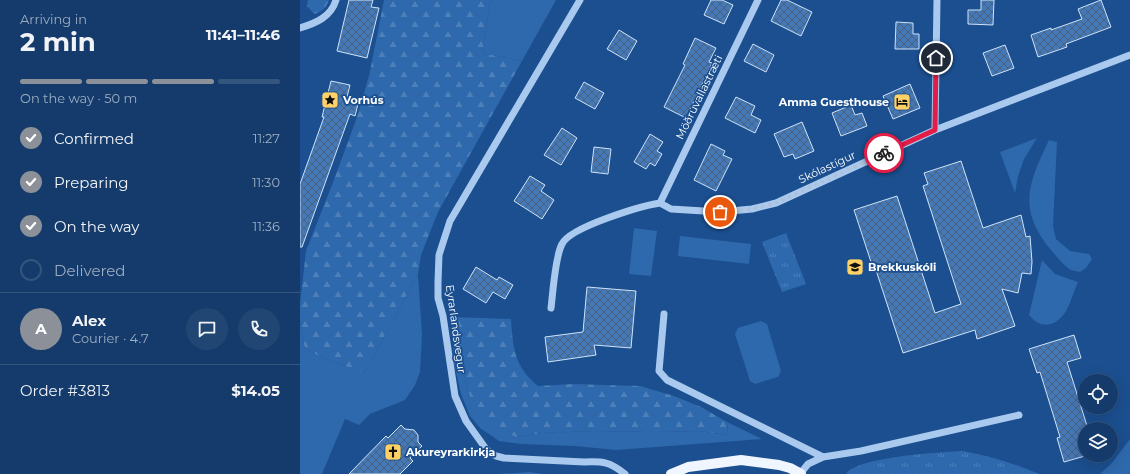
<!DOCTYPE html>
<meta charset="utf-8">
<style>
:root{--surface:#143b6b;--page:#214673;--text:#f1f3f6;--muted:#9dadc1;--line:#33557e;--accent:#8c9099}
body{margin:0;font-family:Montserrat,sans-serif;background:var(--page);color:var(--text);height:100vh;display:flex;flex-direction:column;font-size:15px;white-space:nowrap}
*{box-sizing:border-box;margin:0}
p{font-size:13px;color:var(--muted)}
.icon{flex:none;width:22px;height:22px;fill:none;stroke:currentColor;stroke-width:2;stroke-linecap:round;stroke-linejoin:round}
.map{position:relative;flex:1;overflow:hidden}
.sheet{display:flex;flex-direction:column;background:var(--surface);width:300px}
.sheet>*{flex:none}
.fabs{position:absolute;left:778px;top:374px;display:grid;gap:8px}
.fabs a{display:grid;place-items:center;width:40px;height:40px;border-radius:50%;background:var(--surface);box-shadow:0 4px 16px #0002,0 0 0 1px var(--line);font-size:20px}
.pin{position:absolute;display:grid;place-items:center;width:34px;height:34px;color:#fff;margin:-17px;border:2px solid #fff;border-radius:50%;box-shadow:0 1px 4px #0007}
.courier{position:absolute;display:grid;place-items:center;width:40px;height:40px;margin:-20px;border:3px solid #e11d48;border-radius:50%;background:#fff;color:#222;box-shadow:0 1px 5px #0007}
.headline em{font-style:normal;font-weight:700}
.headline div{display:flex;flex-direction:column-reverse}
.headline{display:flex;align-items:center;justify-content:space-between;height:68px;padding:0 20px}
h1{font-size:26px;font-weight:700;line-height:30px}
.bar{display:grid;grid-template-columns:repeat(4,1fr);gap:6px 4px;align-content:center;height:48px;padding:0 20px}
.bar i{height:5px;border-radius:3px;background:var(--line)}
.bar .current{background:var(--accent)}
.bar p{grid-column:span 4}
.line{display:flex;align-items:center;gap:10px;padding:0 20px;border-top:1px solid var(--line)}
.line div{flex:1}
.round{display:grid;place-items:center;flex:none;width:42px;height:42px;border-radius:21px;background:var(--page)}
ol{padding:0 20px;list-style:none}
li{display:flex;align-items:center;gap:12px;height:44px}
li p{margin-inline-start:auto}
li .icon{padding:4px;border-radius:50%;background:var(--accent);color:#fff;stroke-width:4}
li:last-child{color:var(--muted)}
li i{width:22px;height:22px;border:2px solid var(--line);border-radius:50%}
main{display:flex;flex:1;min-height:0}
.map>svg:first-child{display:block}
.grass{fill:#2e69ad}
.forest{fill:url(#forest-firs)}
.park{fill:url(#park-tufts)}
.building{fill:url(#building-cross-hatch);stroke:#cfe3fa}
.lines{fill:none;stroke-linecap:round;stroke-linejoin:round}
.minor{stroke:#a9c9ee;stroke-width:7}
.major{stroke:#f0f6ff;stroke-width:10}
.done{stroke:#afc1d8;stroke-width:4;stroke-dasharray:0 7.2}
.route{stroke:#e11d48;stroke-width:5}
.labels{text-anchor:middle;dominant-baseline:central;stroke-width:3.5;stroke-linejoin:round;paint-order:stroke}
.street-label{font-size:11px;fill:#fff;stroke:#1b4f8f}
.poi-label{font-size:11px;font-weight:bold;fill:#fff;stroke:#1b4f8f;text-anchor:start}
</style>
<main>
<section class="sheet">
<div class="headline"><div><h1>2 min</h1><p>Arriving in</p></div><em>11:41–11:46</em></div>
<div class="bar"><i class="current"></i><i class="current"></i><i class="current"></i><i></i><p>On the way · 50 m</p></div>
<ol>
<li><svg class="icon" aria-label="check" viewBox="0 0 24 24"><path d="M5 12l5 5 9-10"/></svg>Confirmed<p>11:27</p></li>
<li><svg class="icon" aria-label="check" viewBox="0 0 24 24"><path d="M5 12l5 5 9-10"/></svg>Preparing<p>11:30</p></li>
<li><svg class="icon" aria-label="check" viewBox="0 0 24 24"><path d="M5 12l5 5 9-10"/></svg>On the way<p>11:36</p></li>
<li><i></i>Delivered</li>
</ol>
<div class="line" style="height:72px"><b class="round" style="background:var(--accent);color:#fff">A</b><div><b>Alex</b><p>Courier · 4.7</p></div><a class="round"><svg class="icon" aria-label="chat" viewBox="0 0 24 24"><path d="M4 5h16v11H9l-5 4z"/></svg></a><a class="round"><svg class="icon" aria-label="phone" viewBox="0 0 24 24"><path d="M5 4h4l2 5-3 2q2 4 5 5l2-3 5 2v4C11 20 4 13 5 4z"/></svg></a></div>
<div class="line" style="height:52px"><div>Order #3813</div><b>$14.05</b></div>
</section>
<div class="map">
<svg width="830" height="474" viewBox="0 0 830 474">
<defs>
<pattern id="forest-firs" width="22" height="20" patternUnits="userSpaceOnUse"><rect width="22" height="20" fill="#2e69ad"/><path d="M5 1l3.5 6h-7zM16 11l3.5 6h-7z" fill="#4d80b9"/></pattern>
<pattern id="park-tufts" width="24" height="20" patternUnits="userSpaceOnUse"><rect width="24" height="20" fill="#2e69ad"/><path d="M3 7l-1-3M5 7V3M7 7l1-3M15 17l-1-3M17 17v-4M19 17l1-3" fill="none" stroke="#4d80b9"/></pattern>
<pattern id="building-cross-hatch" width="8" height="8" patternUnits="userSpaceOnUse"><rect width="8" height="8" fill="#4478b7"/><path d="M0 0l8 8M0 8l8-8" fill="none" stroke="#486282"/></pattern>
</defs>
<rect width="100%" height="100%" fill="#1b4f8f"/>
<!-- grass -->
<path class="grass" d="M193,0H256L222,61L182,53L190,5Z
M737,138L724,159L718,176L715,193L700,152Z
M749,140L757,142L753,226L756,239L770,251L789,254L792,259L786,268L780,272C777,271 773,271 771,270C764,266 756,256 751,250C717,209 728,184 749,140Z
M334,228L357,231L351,276L329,274Z
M380,236L451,244L449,264L378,256Z
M742,260L755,274L778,282C774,291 771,302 766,311C756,327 741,330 729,315Z
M118,274L122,335L120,372L115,385L105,400L70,414L59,425L45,419L22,474H0V320L5,350L64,374Z
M152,317L159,357L170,397L216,437L242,433L294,431L357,432L399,431L428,435L427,422L462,439L316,450L275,446L221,444L199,441L180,428L170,416L161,394L154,363Z
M461,321L467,324L481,371L478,377L455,384L450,381L435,334L438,328Z
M830,439V474H800L812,463Z
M230,472L242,474H198Z"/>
<!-- forest -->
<path class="forest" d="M8,0H29C26,8 22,12 14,14L7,6Z
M84,0H193L190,5L182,53L222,61L138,212L121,255L118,274L64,374L5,350L0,320V304L6,251L32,185L56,120L69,76Z
M152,317L211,319C213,348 214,366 238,386L272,384L340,386L374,396L401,407L427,422L428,435L399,431L357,432L294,431L242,433L216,437L193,425L170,397L159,357Z"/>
<!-- park -->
<path class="park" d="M486,233L506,284L482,292L462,242Z
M663,451C689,456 714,463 739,474H546C556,457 641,452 663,451Z"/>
<!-- building -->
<path class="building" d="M49,0H73L71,7L79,8L67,58L37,51Z
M411,0H422L433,5L424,24L404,15Z
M481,0H487L512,12L501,36L471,21Z
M681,0H694L693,25L668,24V10H681Z
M801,0L811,27L766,44L767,47L738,57L731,35L751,28V30L782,19L778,9Z
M596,22L613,23V34H619V49H595Z
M319,30L337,41L326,60L307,49Z
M395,38L416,48L409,62L412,63L386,118L364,107L385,65L383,64Z
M453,44L474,55L466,72L444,61Z
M705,45L714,68L692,76L683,53Z
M31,81L50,85L47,97L59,100L55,116L50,114L2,247H0V184L24,117H22Z
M284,82L304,93L295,109L275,98Z
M610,84L620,108L593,119L583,96Z
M436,97L455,106L451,115L461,120L455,133L425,118Z
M551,105L555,115L562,113L567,126L541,136L532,113Z
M502,122L514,151L495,159L493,154L484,157L474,134Z
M262,128L277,138L261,165L244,155Z
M350,134L363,142L357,151L362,154L355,166L350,163L346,169L334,162Z
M411,144L425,151L423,155L432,159L416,191L394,180Z
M294,147L311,149L308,174L291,172Z
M661,161L683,228L721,215L726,237L730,236L732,262L731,274L722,273L718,293L702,289L715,326L677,339L675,330L603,353L574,264L572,265L554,210L597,196L635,313L661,304L623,186L628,184L624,173Z
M230,176L245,185L241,191L254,200L242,219L214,201Z
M176,267L197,280L199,277L213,285L205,299L193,292L186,303L163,289Z
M287,287L336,291L331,348L294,345L296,355L248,362L245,337L283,332Z
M774,335L781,358L767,362L788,429H785V456L764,462L757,438L760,437L740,372L737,373L729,349Z
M101,425L105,429L114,430L118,435V442L122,446L110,458L113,461L100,474H49L86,436L88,438Z"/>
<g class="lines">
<!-- minor -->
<path class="minor" d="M280,0L150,221L139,255L138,282V298L143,316L155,396L166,421L186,449L196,456L204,458L284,462C303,461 310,462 325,474
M0,28C16,23 31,17 36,0
M635,130L637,0
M360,203L371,209L420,212L452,209L476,203L635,130L830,55
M360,203L458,0
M251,308C253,292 255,257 262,244C270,227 341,206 360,203
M364,314L359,371L367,380L523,457
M500,474L508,464L523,457L561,451L719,415"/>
<!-- major -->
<path class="major" d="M371,474L388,467L441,460L479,465L490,468L501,474"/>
</g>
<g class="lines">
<!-- done -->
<path class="done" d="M420,212L452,209L476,203L584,153"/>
<!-- route -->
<path class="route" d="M584,153L635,130L636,58"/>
</g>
<!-- icons -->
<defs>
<g id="sight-square" transform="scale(0.9)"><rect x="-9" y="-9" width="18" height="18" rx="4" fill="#ffd166" stroke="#1b4f8f"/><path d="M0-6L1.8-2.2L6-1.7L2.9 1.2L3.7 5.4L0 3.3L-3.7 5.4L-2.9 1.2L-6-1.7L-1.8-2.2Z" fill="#111"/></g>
<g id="hotel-square" transform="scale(0.9)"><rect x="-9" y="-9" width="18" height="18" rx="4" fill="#ffd166" stroke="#1b4f8f"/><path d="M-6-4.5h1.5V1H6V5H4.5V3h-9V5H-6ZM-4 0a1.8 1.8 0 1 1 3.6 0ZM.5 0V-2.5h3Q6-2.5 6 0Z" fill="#111"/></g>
<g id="school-square" transform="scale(0.9)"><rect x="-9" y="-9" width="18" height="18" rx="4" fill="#ffd166" stroke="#1b4f8f"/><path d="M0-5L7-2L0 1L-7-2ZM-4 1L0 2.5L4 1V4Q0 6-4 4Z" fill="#111"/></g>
<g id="church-square" transform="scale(0.9)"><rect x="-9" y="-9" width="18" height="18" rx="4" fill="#ffd166" stroke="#1b4f8f"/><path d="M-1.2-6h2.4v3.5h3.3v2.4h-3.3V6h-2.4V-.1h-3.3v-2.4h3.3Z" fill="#111"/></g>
</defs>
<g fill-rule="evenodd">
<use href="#sight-square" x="30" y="100"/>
<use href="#hotel-square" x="602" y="102"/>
<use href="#school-square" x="555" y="267"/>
<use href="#church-square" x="93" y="452"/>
</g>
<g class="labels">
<!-- street labels -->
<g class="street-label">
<text transform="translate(399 97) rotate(-64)">Möðruvallastræti</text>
<text transform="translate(527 167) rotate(-25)">Skólastígur</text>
<text transform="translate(156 329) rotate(82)">Eyrarlandsvegur</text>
</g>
<!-- poi labels -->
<g class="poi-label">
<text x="43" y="100">Vorhús</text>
<text x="589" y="102" text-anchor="end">Amma Guesthouse</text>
<text x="568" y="267">Brekkuskóli</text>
<text x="106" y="452">Akureyrarkirkja</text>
</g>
</g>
</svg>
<div class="fabs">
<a><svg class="icon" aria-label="locate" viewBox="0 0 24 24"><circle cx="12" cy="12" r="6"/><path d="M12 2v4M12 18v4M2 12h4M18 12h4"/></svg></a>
<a><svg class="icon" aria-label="layers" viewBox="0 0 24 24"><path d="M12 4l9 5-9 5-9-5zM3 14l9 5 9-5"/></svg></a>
</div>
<div class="pin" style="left:420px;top:212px;background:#ea580c"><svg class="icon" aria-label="bag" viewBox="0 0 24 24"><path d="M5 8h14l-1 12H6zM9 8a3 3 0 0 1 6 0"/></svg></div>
<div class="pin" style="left:636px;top:58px;background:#1f2937"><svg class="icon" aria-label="home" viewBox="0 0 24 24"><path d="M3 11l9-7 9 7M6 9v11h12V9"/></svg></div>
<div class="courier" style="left:584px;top:153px"><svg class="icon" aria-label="bike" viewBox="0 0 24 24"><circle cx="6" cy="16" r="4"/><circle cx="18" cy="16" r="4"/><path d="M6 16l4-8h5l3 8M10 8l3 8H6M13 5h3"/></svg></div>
</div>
</main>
